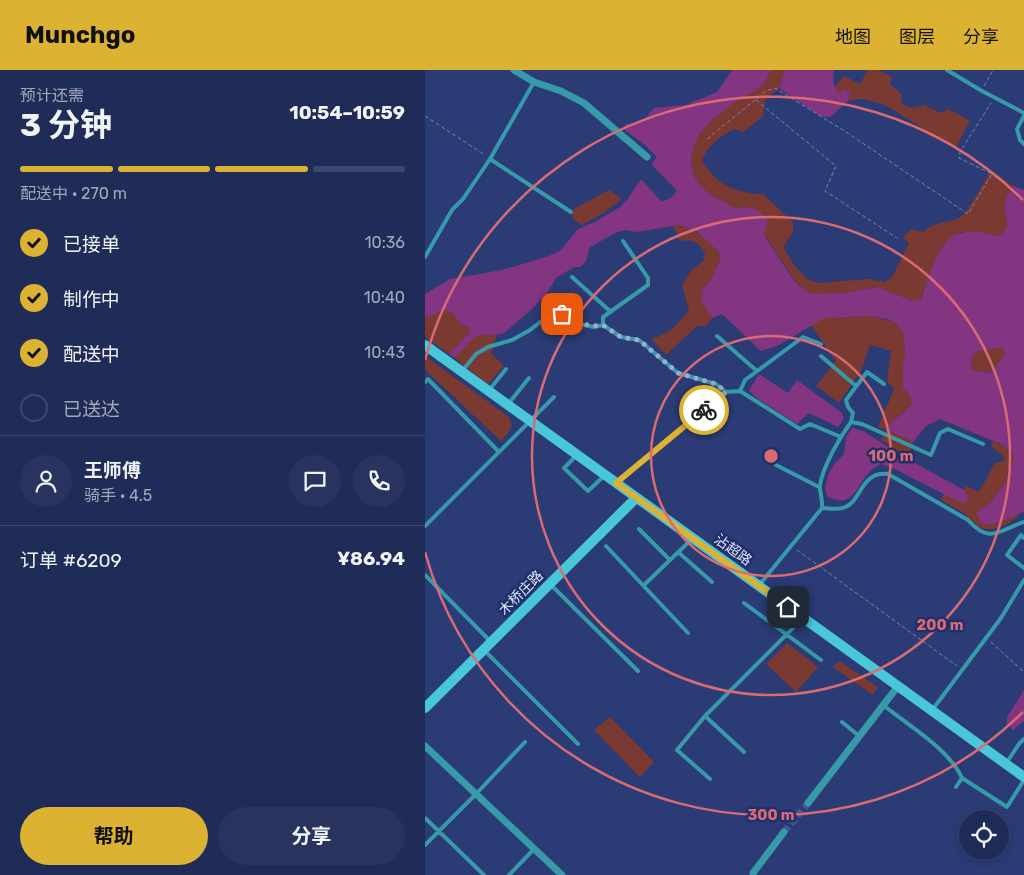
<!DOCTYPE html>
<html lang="zh">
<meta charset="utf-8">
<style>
:root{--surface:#202c58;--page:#28345e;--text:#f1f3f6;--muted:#a2a7ba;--line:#3d486e;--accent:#dcb233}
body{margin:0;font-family:Rubik,"Noto Sans SC",sans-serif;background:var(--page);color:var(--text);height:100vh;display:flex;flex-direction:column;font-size:19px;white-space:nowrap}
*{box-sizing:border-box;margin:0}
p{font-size:16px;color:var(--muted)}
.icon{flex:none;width:28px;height:28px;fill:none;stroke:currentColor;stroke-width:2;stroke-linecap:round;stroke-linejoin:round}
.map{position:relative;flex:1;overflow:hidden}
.details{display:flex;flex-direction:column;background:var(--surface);width:425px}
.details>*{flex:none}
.controls{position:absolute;left:534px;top:740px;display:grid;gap:10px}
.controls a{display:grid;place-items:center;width:50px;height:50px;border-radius:50%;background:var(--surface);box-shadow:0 2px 8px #0003,0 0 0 1px var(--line);font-size:25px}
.pin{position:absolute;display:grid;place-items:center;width:42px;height:42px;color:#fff;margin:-21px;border-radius:10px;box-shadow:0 2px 8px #0006}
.courier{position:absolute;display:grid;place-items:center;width:50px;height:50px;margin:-25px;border:4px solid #dcb233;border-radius:50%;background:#fff;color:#222;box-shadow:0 1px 6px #0007}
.head em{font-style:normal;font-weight:700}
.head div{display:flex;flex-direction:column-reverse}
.head{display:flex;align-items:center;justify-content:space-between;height:85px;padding:0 20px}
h1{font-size:32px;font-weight:700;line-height:38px}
.bar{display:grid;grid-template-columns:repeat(4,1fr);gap:8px 5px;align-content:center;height:60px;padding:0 20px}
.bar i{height:6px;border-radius:4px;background:var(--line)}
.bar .selected{background:var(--accent)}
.bar p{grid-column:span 4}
.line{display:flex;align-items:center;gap:12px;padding:0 20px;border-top:1px solid var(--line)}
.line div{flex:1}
.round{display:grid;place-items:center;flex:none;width:52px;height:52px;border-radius:26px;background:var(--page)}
ol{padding:0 20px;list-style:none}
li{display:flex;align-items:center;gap:15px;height:55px}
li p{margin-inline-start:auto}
li .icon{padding:5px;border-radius:50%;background:var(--accent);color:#111;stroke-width:4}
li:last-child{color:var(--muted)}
li i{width:28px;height:28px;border:2px solid var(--line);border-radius:50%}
.action{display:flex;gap:10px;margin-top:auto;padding:10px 20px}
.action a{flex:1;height:58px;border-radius:30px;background:var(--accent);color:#111;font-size:20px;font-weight:700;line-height:58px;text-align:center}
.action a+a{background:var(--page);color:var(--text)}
header{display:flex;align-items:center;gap:30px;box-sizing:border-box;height:70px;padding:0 25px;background:var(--accent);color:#111}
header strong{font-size:24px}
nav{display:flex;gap:28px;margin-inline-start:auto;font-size:18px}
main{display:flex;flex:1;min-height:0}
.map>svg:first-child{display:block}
.green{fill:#7a3a32}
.water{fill:#843581;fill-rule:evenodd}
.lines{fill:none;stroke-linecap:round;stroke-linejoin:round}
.street-tunnel{stroke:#46558a;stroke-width:7;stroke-dasharray:7 3.5;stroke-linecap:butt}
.path{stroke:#7985b0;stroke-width:1;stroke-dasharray:4 2.5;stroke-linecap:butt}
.lane{stroke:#369aa8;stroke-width:4}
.street{stroke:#369aa8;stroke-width:7}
.secondary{stroke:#49c7d9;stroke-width:10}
.done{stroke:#a0abce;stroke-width:5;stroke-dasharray:0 9}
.route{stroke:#dcb233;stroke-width:6}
.ring{fill:none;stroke:#d96b73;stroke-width:2.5}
.labels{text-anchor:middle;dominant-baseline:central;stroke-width:5;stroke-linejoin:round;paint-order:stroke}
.street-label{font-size:14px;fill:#dfe7fd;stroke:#21306a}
.centre{fill:#d96b73;stroke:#21306a;stroke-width:2.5}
.ring-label{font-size:15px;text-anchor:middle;font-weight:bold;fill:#d96b73;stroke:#21306a;stroke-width:5;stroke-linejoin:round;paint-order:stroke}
</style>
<header>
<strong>Munchgo</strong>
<nav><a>地图</a><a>图层</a><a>分享</a></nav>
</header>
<main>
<section class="details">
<div class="head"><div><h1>3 分钟</h1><p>预计还需</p></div><em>10:54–10:59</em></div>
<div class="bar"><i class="selected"></i><i class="selected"></i><i class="selected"></i><i></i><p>配送中 · 270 m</p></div>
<ol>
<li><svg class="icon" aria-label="check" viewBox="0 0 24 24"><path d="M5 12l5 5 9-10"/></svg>已接单<p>10:36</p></li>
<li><svg class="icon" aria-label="check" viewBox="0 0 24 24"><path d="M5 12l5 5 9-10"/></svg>制作中<p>10:40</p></li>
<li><svg class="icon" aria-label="check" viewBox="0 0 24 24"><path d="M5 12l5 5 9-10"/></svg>配送中<p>10:43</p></li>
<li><i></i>已送达</li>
</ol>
<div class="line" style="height:90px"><a class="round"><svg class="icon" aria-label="person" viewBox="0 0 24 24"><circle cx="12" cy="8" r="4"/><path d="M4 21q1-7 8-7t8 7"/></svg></a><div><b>王师傅</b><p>骑手 · 4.5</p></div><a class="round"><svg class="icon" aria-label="chat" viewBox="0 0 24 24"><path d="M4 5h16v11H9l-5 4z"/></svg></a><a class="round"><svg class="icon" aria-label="phone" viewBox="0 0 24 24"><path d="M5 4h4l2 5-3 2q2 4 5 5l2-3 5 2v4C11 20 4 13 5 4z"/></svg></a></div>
<div class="line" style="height:65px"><div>订单 #6209</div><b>¥86.94</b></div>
<div class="action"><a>帮助</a><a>分享</a></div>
</section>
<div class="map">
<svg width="599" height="805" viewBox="0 0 599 805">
<rect width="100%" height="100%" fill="#2b3b76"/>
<!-- green -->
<path class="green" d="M346,0H360L354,18L340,30L338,46L318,62L309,59C295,67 283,75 277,90C291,115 310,123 338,124L368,152V162L358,177L369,195L382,209L394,213L443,209L460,212L467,207L484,173L478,168L486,159L499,162C510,149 528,155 538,145C546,137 559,111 566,100L588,116C575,135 581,136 582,157L577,164L573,166L562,163L536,162L516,178L501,214L496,229L488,231L452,217L426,222L395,224L384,223L371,212L339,164L343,152L319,137L311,139C288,125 262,117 267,84C272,57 295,43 316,28C322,25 328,23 333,19C339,15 343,7 346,0Z
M443,0H452L467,7L465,15L477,24L476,33L486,38L499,35L516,43L524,39L545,51L531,77L517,69L506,67L497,58L467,39L454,33L437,29L423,31L425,23L420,19L414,23L409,18L419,6L435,14Z
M184,120L197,129L180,142L157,155L147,148L149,139Z
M254,155C274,162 285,169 296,187L286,210L278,219L282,239L288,248L281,256H272L241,285L226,269C245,264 251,255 264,241L257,215L266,201L279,190L280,182C273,173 267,168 255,171L248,156Z
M19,240L28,242L36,254L43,257L45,262L24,284L0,267V248Z
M445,246L469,252L478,262L480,283L478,294V318L485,326L487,334C478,344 467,348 463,360L488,372L485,385L481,386L456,370L463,361L453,357L469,319L462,311L466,281L445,275L436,301L414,333L391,316L411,291L386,255L398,248Z
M72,264L66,283L79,296L63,314L29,288L51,266Z
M576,277L579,280L581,285C565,301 573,306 546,299L547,286L553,281Z
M0,286L84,347L87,354L84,362L76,371L0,300Z
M568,371C578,375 585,378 589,388L581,412L565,433L570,454L585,446L595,443C589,453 571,461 560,459C551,457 544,447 537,442C530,438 523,434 516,430L519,424L536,433L543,426L539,420L541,416L554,422L570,393L580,390L577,385L566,376Z
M362,573L393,597L371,622L341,594Z
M414,591L453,617L448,625L408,597Z
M185,647L229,692L215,707L169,660Z"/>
<!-- water -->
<path class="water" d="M307,0H346C343,7 339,15 333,19C328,23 322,25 316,28C295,43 272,57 267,84C262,117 288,125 311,139C326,135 335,139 343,152L339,165L370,212L384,223L395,224L426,222L452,217L488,231L496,229C499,223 500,217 502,211C517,171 525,152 573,166L577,164L582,157C581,136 575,135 588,116L599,120V442C586,446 574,454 561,455L554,449L551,443L565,433L581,412L589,388L586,381L578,375L515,349L501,356L488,372L463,360L466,352L478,343L487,334L485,326L478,318V294L480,283L478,262L469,252L461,249L445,246L399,248L354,275L336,281L297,244L288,248L276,231L278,219L286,210L296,187L292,180L271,161L254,155L212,162L201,160L192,162L165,177L161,191L155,197H149L131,208L122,223L109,237L78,264L51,266L29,288L24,284L45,262L43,257L36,254L27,242L19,240L0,248V224L25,209L77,200L124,186L136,180L153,159L170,152L195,137L202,130L216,109L237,132L247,127L252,121L226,94L232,87L220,75L200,60V54C214,54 221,49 229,38L261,35L292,22ZM576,277L579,280L580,285C565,301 572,307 546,299L547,286L553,281Z
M360,0H409C408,10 407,15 414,23L420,19L425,23L423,31L405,47L395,46L354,18Z
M334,304L363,323L372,310L417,343L419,349L413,357L384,343L372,354L333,329L324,321Z
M427,358L438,361L479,387L539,420L543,426L542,432L536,433L470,399L456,394C432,403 433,444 402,426L400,417L403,405L410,393L419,384L421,367Z
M599,620V651L588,660L582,654V647Z"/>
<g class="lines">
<!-- street-tunnel -->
<path class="street-tunnel" d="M359,762L383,733"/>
<!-- path -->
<path class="path" d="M559,16L568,0
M331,30L411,96L400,121L472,168
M0,46L60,85
M282,69L341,21L350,18L418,60L543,144L567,104L534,88L535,82L566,33
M372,480L532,596
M566,572L599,602"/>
<!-- lane -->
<path class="lane" d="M522,0L557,21L599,43
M599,46L592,59L595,70L599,74
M65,89L146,142
M0,187L27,140L38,129L65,89L109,12
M147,207L186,242
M178,255V247L223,215V208L198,171
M292,266L332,301
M396,286L431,316
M38,300L51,284L63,277L87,270L105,260L123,246L137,244L159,255L169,257L178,255L196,267L214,270L253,303L291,314L301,322L315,321L375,359L385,354L416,367
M0,312L3,309L74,382
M65,319L81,299
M315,321L320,310L378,267L396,274
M84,333L104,308
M426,352L428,343L423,337L421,330L442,302L459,314
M151,386L139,398L163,421L180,405
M351,395L394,417
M193,412L301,322
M397,438C403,438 412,440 417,438C437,434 434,401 463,404L543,450C565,475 574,460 599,452
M0,456L129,327
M214,459L245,490
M599,468L596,465L582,485L599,498
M181,476L263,563
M253,482L287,512
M0,505L65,571
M335,514L397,438C398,429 394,421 395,415C398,396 415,367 426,352L437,354L506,385L515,363L523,359L558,374
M126,515L213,601
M219,515L268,468
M319,533L396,590
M59,580L153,674
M458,635C483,655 524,679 537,708L531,717
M508,639L576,548L599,510
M280,646L319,682
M417,652L434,666
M582,692L594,674L599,669
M537,708L582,737L599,710
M285,709L252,680L280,646L377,549
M0,748L59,805
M0,775L51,724L100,672
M84,805L109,779"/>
<!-- street -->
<path class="street" d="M89,0L109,12L136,21L159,33L222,87
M0,676L137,805
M383,733L473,616
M328,803L359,762"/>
<!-- secondary -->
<path class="secondary" d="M0,275L599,707
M0,638L211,428"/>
</g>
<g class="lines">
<!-- done -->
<path class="done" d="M137,244C151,251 162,258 178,255L196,267L214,270L253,303L291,314L301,322L279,340"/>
<!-- route -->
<path class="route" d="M279,340L191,413L363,537"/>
</g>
<!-- distance rings -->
<g class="ring">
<circle cx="346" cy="386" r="120"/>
<circle cx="346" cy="386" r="239"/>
<path d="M598 642A359 359 0 0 1 0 482M0 290A359 359 0 0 1 598 130"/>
</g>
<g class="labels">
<!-- street labels -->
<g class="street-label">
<text transform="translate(308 480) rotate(36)">沾超路</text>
<text transform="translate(96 523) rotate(-45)">木桥庄路</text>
</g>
</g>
<circle cx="346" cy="386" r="8" class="centre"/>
<g class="ring-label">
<text x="466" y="391">100 m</text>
<text x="515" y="560">200 m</text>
<text x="346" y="750">300 m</text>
</g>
</svg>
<div class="controls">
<a><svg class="icon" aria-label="locate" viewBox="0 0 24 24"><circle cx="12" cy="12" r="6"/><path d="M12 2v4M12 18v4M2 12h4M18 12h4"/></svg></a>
</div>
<div class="pin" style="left:137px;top:244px;background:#ea580c"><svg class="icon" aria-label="bag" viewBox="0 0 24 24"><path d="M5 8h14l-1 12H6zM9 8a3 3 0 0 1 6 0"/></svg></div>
<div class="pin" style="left:363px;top:537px;background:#1f2937"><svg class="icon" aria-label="home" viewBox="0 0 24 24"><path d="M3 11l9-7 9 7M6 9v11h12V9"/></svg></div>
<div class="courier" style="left:279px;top:340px"><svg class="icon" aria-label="bike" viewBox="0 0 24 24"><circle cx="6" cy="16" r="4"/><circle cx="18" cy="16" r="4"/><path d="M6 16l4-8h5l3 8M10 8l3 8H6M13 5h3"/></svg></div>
</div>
</main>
